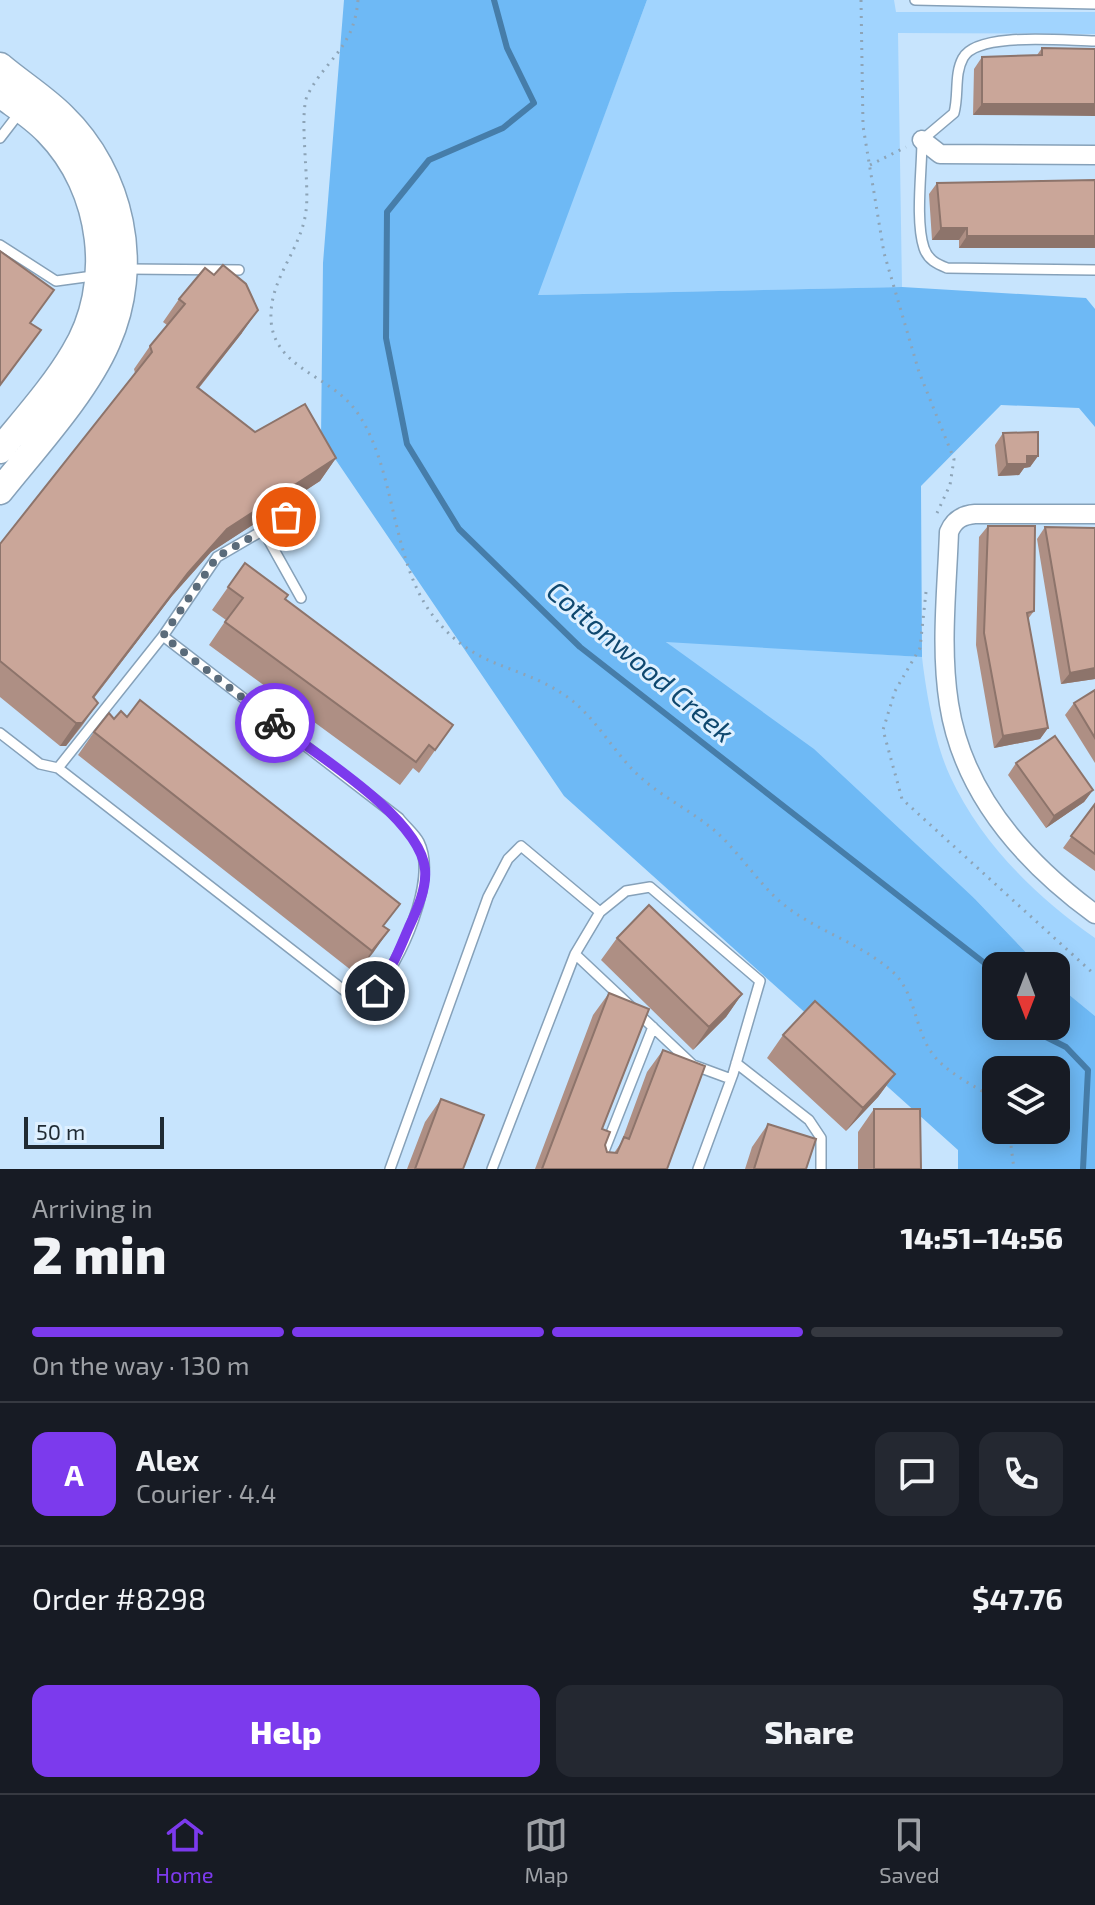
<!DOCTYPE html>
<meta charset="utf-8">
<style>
:root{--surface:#171b24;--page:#242831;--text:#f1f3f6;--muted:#9ea1a6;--line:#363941;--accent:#7c3aed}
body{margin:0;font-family:"Exo 2",sans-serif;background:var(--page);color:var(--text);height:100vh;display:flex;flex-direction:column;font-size:30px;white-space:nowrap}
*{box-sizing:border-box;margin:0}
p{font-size:26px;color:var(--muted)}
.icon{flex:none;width:44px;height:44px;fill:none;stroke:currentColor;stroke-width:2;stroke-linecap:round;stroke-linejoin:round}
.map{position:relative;height:1169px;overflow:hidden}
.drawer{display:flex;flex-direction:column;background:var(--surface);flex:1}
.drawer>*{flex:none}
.needle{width:52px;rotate:180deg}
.controls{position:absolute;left:982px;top:952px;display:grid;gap:16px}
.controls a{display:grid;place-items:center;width:88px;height:88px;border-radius:16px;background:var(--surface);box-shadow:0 4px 20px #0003;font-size:40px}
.scale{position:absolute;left:24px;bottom:20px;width:140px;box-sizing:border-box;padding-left:8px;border:4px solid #1f2a33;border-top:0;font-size:22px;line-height:28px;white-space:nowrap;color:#1f2a33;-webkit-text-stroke:6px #def0ff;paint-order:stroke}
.pin{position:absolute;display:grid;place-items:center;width:68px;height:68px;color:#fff;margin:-34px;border:4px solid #fff;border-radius:50%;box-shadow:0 2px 8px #0007}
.courier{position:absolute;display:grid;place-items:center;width:80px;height:80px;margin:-40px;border:6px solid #7c3aed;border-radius:50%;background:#fff;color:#222;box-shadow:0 2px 10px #0007}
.overview em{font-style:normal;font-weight:800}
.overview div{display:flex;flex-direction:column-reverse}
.overview{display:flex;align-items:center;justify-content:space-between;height:136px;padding:0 32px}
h1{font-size:52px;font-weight:800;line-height:60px}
.bar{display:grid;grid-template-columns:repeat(4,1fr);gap:12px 8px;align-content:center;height:96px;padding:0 32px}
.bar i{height:10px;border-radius:6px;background:var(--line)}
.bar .active{background:var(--accent)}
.bar p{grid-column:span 4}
.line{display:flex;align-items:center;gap:20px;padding:0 32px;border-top:2px solid var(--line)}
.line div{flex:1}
.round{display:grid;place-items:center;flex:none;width:84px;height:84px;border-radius:16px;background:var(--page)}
.primary-button{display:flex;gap:16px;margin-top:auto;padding:16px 32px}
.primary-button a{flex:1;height:92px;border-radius:16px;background:var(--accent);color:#fff;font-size:32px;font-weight:800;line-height:92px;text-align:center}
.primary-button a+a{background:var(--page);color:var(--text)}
.tabs{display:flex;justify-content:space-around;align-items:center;height:112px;border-top:2px solid var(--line);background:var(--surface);font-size:22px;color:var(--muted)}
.tabs a{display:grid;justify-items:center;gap:4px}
.tabs .active{color:var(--accent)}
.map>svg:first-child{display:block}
.green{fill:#a1d4fe}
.forest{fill:#6eb9f5;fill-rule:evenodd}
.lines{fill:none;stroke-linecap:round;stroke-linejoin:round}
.stream{stroke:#467da9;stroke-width:6}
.lane-casing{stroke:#86a1b9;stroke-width:12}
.street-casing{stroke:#86a1b9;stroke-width:21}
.secondary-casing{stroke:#86a1b9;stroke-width:29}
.path{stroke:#8da4b7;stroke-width:3;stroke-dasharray:2 6;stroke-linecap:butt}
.lane{stroke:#fff;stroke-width:9}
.street{stroke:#fff;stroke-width:18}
.secondary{stroke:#fff;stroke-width:26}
.wall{fill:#ae8f84}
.shaded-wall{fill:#8d746b}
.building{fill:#caa699;stroke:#8d746b;stroke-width:2}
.done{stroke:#5a6b7a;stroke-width:8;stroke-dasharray:0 14.4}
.route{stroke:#7c3aed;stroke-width:10}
.labels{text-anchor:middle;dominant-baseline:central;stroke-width:6;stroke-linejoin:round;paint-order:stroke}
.water-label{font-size:28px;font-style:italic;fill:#0f486f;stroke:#def0ff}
</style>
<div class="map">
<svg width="1095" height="1169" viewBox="0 0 1095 1169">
<rect width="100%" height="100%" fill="#c7e4fd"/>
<!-- green -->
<path class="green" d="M647,0H894L896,12H1095V34L898,33L902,287L537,295Z
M665,641L922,657C926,692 935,744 950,776C981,843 1035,896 1095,938V1016L1056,984V966H1039L975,899Z"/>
<!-- forest -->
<path class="forest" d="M344,0H647L538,295L902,287L1086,298L1095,309V427L1079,408L1001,405L921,486L922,657L666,642L814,749L975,899L1039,966H996V1026H1056V984L1095,1016V1169H958V1150L564,796L321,438L323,263ZM996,1070H1056V1130H996Z"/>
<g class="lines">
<!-- stream -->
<path class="stream" d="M494,0L507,48L534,103L503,128L429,160L387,212L386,338L407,444L459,529L580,647L996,972
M1034,1026L1036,1032L1066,1047L1088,1070L1083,1169"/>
<!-- lane casing -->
<g class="lane-casing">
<path id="lane" d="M915,0L1095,4
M1095,41C1066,41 977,31 963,58C954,74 959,95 954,113L922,140C922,170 915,221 924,248C928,260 937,264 947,268L1095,270
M0,138L20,112
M0,245L56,281L93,276
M127,269L239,270
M263,530L301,598
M163,636L217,557L310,503
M0,733L40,764L58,768L163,636L399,818C405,826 415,834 419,842C438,880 400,962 375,991L350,995L58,768
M575,954L693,1065L731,1079
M736,1063L809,1120L821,1138V1169
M390,1169L488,897L508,859L521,846L600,912L626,891L650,887L760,981L733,1074L698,1169
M492,1169L575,954L600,912
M597,1169L653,1027"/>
</g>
<!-- street casing -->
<g class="street-casing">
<path id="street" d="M922,140L940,154L1095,155
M1095,514H975C962,515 954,520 949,532C947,588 940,648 949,704C963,794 1024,862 1095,914"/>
</g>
<!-- secondary casing -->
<g class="secondary-casing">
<path id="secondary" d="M0,66C20,83 44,98 62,116C122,174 141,266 107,342C85,393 35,447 0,491
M0,94C16,106 34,117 48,132C104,189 116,285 74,353C54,387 25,419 0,450"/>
</g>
<!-- path -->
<path class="path" d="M358,0C354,48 327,58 308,94C298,112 310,184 306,211C301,251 269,278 271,320C274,367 327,375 353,407C397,462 389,560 434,617C476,670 514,662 563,694C594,714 611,749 637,774C660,796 690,810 714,830C736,849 752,874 773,895C808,930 859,940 895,974C914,994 915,1024 928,1047C942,1072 973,1084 996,1100
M861,0L863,126L884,253L919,372L954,459L950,485L937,513
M870,165L906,147
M926,592L920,648L895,691L883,730L902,799L1095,975
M1009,1130L1014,1169"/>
<!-- lane -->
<use href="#lane" class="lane"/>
<!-- street -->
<use href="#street" class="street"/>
<!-- secondary -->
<use href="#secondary" class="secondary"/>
</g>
<!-- wall -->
<path class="wall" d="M1042,48L1095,49L973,115L974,69L982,57L1037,55Z
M937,183L1095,248H959V240H932L929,194Z
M179,299L242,333L199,388L255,432L336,458L320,481L211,552L172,596L94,698L98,703L82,726L66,746H60L0,697V544L135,373L134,369L150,346L167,325L163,322Z
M1003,433L1038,456L1030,467L1024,468L1019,475L998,476L995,445Z
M988,526L1034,611L1028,619L1048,728L1040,739L994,748L976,645L979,537Z
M1045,527L1095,679L1061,684L1037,539Z
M245,563L285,599L453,725L419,773L413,768L400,785L209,645L226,620L212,610Z
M1095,690V763L1065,715L1074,703Z
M114,719L389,930L356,974L78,755L94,732Z
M1016,763L1093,790L1084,802L1046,828L1008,775Z
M1095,804V871L1063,848Z
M617,938L742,994L726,1017L693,1050L601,960Z
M609,993L602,1129L607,1152L614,1153L621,1143L647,1072L663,1050L667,1169H535L593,1015Z
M783,1035L895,1074L878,1097L846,1131L767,1058Z
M441,1099L463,1169H407L425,1122Z
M874,1109L921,1169H858V1132Z
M768,1124L806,1169H745L752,1147Z"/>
<!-- shaded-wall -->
<path class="shaded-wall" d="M982,104H1095V116L973,115Z
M941,228H967L959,240H932Z
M967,236H1095V248H959Z
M258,310L242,333L181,410L197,387Z
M1027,456H1038L1030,467L1024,468L1019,475L998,476L1007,464Z
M336,458L320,481L211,552L172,596L77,720L188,573L227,529Z
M1095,668V679L1061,684L1070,673Z
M98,703L66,746H60L76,723Z
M1048,728L1040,739L994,748L1003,736Z
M1093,790L1084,802L1046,828L1054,816Z
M389,930L373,953L356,974L372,951Z
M742,994L726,1017L693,1050L709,1027Z
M895,1074L878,1097L846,1131L863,1108Z"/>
<!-- building -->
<path class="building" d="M1042,48L1095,49V104H982V57L1042,55Z
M1095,180V236H967V228H941L937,183Z
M0,251L54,290L30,323L41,330L0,385Z
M223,265L246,284L258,310L197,387L255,432L305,404L336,458L227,529L188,573L93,697L98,703L82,723H76L0,661V544L152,352L150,346L185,304L179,299L205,268L214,275Z
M1038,432V456H1027V464H1007L1003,433Z
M988,526H1035L1034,611L1027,613L1048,728L1003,736L984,633Z
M1045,527L1095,528V668L1070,673Z
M245,563L288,595L285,599L453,725L435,750L429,745L416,762L225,622L243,598L228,587Z
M1095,690V738L1074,703Z
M140,700L400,904L383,926L389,930L372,951L94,732L109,713L114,719L121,711L127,717Z
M1055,736L1093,790L1054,816L1016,763Z
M1095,804V854L1071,836Z
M649,905L742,994L709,1027L617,938Z
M609,993L649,1009L602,1129L610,1132L605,1145L607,1152L617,1153L624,1137L629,1139L663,1050L705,1066L667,1169H542Z
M815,1001L895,1074L863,1108L783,1035Z
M441,1099L484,1115L463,1169H415Z
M874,1109H920L921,1169H874Z
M768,1124L816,1139L806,1169H754Z"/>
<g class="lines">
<!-- done -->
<path class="done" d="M275,723L163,636L217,557L286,517"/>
<!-- route -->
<path class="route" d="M275,723C316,754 420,818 425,869C427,888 417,910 409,927C399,950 391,972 375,991"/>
</g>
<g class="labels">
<!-- water labels -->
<g class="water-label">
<text transform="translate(641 661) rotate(40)">Cottonwood Creek</text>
</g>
</g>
</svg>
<div class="controls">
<a><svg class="needle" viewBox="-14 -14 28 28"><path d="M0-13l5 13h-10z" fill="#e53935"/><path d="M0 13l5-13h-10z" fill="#9ea1a6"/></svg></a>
<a><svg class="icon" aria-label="layers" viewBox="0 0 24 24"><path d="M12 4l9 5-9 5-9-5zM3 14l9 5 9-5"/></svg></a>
</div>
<div class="scale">50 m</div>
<div class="pin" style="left:286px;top:517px;background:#ea580c"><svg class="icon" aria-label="bag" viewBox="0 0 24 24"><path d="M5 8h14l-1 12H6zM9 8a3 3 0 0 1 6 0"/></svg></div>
<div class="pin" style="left:375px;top:991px;background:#1f2937"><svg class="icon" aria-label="home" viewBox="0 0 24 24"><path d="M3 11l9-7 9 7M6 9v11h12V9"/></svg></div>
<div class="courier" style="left:275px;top:723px"><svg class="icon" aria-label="bike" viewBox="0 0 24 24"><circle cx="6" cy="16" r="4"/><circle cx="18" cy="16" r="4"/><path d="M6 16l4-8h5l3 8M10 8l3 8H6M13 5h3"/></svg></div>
</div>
<section class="drawer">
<div class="overview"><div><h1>2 min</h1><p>Arriving in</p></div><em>14:51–14:56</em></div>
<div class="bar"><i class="active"></i><i class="active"></i><i class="active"></i><i></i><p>On the way · 130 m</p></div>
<div class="line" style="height:144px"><b class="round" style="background:var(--accent);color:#fff">A</b><div><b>Alex</b><p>Courier · 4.4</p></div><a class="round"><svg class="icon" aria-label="chat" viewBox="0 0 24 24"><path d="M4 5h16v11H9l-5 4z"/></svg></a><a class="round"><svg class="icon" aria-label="phone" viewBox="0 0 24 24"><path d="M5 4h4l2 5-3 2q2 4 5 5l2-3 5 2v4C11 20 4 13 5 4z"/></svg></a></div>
<div class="line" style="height:104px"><div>Order #8298</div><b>$47.76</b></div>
<div class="primary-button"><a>Help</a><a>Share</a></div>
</section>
<nav class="tabs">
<a class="active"><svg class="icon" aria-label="home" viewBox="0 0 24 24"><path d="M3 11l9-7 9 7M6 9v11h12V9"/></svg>Home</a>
<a><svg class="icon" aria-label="map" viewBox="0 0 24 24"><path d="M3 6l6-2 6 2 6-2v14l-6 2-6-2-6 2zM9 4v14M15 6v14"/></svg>Map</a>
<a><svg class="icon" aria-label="saved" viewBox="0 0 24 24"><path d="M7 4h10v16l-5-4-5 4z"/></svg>Saved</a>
</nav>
